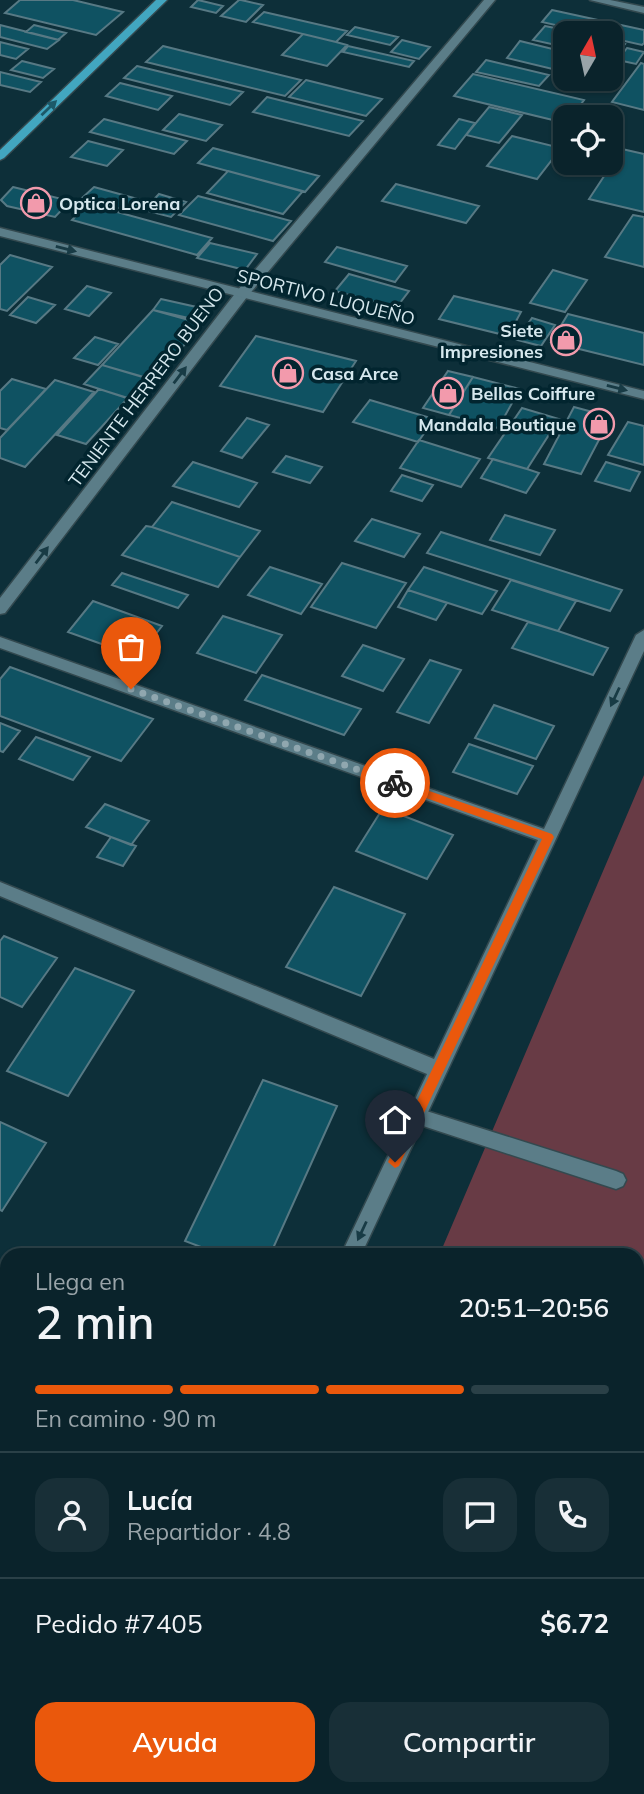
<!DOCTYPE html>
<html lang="es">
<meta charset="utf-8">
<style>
:root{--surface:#0a232b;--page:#182f37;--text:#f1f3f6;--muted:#99a4a9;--line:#2a4047;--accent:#ea580c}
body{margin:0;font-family:Mulish,sans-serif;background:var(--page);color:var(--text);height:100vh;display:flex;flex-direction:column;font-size:26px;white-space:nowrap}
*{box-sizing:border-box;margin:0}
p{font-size:23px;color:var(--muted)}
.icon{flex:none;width:38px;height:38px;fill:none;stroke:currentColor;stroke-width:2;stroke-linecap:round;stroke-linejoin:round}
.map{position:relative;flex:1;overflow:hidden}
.panel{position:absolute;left:0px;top:1248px;width:644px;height:548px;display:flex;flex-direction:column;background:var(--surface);border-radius:21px 21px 0 0;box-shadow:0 2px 5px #0004,0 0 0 2px var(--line)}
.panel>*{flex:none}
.needle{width:46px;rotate:9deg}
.buttons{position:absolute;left:553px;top:21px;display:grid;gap:14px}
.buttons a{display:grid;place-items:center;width:70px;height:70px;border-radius:14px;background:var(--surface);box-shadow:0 2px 5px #0004,0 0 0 2px var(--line);font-size:35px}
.pin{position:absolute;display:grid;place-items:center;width:60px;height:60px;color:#fff;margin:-72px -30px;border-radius:50% 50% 50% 0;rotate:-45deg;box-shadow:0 0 7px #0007}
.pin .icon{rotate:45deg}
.courier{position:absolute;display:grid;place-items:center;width:70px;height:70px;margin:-35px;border:5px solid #ea580c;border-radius:50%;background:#fff;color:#222;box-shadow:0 2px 9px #0007}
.overview em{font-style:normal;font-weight:600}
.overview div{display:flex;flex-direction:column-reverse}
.overview{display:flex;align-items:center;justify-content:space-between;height:119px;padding:0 35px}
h1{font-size:46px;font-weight:600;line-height:52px}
.bar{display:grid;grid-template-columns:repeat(4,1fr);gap:10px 7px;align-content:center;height:84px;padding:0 35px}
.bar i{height:9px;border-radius:5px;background:var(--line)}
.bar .current{background:var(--accent)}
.bar p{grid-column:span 4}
.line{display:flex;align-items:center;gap:18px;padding:0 35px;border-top:2px solid var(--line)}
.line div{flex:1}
.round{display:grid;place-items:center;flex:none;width:74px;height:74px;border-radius:21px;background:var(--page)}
.cta{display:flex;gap:14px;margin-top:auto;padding:14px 35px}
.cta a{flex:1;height:80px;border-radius:21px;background:var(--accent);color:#fff;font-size:28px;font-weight:600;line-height:80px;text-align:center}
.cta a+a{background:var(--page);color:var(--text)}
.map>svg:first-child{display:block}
.green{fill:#683b45}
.building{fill:#0f5262;stroke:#577984;stroke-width:2}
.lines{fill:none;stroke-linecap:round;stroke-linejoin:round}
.lane-casing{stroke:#33494f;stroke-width:3}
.street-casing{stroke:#33494f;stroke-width:3}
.secondary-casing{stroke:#33494f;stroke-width:3}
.primary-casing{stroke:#33494f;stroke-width:3}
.lane{fill:#5b7d88;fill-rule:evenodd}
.street{fill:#5b7d88;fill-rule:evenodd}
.secondary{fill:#5b7d88;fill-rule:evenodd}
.primary{fill:#42a6c0;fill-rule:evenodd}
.oneway{fill:#1c5969}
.oneway2{fill:#183b45}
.route{fill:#ea580c}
.done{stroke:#90a7af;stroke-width:7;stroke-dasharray:0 12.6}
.labels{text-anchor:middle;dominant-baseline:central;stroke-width:7;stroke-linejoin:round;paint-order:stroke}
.far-poi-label{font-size:18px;font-weight:bold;fill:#d6e8ee;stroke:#02252f;text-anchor:start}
.far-street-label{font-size:18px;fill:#d6e8ee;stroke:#02252f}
</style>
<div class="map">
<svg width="644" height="1794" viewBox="0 0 644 1794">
<rect width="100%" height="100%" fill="#0d2f39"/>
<!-- green -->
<path class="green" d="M644,775V1794H237L228,1789L637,1788V1255H447L441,1251Z"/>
<!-- building -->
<path class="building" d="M20,0H73L123,12L96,35L5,13Z
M198,0L223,6L216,13L191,7Z
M239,0H241L263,5L246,22L221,16Z
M552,10L644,30V43L642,45L611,38V33H590L542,22Z
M264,12L347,31L336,42L253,22Z
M0,25L59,40L47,49L0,37Z
M34,25L66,33L58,40L26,32Z
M545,26L579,33H565V47L533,40Z
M355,27L398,37L390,45L347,35Z
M303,34L336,42L347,45L327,66L282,55Z
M402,40L430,47L419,59L391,52Z
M611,40L625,44L613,58H611Z
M520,41L565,52V72L507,58Z
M0,42L28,49L16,59L0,55Z
M163,46L301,80L285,96L146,62Z
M348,46L414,61L409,67L343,52Z
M627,48L644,52L636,64L618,60Z
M486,60L549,75L539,86L476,72Z
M22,61L54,69L43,78L11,70Z
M641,63L644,64V110L612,102Z
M137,66L243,92L230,105L124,78Z
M0,72L41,82L30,92L0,85Z
M473,74L584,100L571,117H565V123L454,96Z
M306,80L382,99L366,116L289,97Z
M120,83L172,96L158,110L106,96Z
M267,97L363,121L349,136L253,112Z
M489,107L522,115L499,143L466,135Z
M179,114L222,125L206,141L163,130Z
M104,119L187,141L174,154L90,132Z
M459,119L475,123L455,149L438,145Z
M512,136L561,148L537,179L487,166Z
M88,141L123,150L107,166L71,157Z
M213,148L319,176L305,192L198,163Z
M622,149L644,154V212L589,199Z
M228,171L303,191L283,214L207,193Z
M396,184L479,206L466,223L382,201Z
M13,187L70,201L55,217L7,206L1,200Z
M94,187L145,201L133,212L82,198Z
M159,194L186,202L171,217L144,210Z
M198,196L291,221L273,241L179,215Z
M88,204L212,238L197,255L72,220Z
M633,215L644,217V267L605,257Z
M210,243L257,254L245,270L197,258Z
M337,247L407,266L395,282L325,262Z
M10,255L52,267L7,311L0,309V265Z
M553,270L587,280L565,312L530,303Z
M349,274L409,291L396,308L335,291Z
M87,286L111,293L89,316L65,309Z
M454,296L521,312L508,336L439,319Z
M28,297L55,305L36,323L10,315Z
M161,299L201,308L193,319L153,310Z
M153,310L203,324L153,380L102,365Z
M568,314L644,333V365L551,342Z
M532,318L555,325L541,346L517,340Z
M256,336L356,361L323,412L220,386Z
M95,337L118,344L98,365L74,358Z
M102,365L151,379L133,400L84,384Z
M448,371L473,377L449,415L423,408Z
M473,377L520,389L498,428L449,415Z
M12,379L46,389L7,430L0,428V391Z
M55,380L94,392L25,467L0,458V438Z
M99,389L128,398L86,444L57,435Z
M370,400L434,419L418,442L353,422Z
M574,407L611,417L581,474L544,464Z
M522,408L559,419L527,469L488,458Z
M247,418L269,425L242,458L221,451Z
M628,422L644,426V465L608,455Z
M419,440L480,459L461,487L400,468Z
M286,456L322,467L310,483L273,472Z
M493,459L527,469L539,473L526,493L481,478Z
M193,462L257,483L239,507L173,486Z
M606,462L640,472L630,491L595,481Z
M402,475L433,485L422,501L391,491Z
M172,502L260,531L240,557L152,527Z
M505,515L555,530L540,555L490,540Z
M372,519L420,534L404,557L355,541Z
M146,526L152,527L240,557L218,587L122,555Z
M441,532L622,590L610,611L427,553Z
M342,563L406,583L376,628L311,607Z
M270,567L322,584L301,614L248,595Z
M424,567L497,591L482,614L408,590Z
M122,573L188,595L178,608L112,585Z
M511,580L576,601L558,631L492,610Z
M408,590L447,603L436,620L398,607Z
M93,601L162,626L138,657L68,632Z
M223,616L282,635L256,673L197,653Z
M528,622L558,631L608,648L593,675L512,648Z
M363,645L404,659L383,691L342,676Z
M430,660L461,670L429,723L397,712Z
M10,667L153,719L121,761L0,716V679Z
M262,675L361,709L344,735L245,700Z
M494,705L554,726L536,759L475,738Z
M0,723L20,731L3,752L0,751Z
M36,737L90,757L73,780L19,759Z
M469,744L533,766L517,794L453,772Z
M105,804L149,821L131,845L86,827Z
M383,808L453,835L427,879L356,851Z
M111,837L136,846L123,866L97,857Z
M334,887L405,914L361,996L286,967Z
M4,936L57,958L22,1007L0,997V941Z
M75,968L134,991L68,1096L7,1071Z
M263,1080L337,1106L270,1255H222L185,1241Z
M0,1122L46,1143L2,1211L0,1210Z
M0,1261L7,1265V1332L0,1343Z"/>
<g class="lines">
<!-- lane casing -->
<g class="lane-casing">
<path id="lane" d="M417,1108L616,1171L623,1174L626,1180L623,1186L616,1189L417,1124L410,1122L407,1116L410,1110Z"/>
</g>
<!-- street casing -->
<g class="street-casing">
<path id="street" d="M484,0H495L247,297L5,613L0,614V598L237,291Z
M590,0H610L644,7V13Z
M644,630V651L361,1255H341L427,1074L0,896V882L434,1059L538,840L0,648V637L544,829L636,635Z
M87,1788H112L110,1794H85Z"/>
</g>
<!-- secondary casing -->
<g class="secondary-casing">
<path id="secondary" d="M0,228L644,391V399L0,236Z"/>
</g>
<!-- primary casing -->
<g class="primary-casing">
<path id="primary" d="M156,0H167L4,158L0,160V150Z"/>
</g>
<!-- lane -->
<use href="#lane" class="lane"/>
<!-- street -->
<use href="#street" class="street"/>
<!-- secondary -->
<use href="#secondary" class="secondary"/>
<!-- primary -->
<use href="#primary" class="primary"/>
</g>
<!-- one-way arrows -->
<defs><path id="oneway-solid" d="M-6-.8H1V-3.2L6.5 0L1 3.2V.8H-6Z" transform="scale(1.75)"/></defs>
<use class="oneway" href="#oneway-solid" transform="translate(49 108) rotate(-44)"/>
<g class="oneway2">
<use href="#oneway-solid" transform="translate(66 249) rotate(14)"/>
<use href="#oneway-solid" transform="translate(180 375) rotate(-53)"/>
<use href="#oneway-solid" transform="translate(617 388) rotate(14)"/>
<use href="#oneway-solid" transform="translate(42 555) rotate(-53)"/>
<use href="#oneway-solid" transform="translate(615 697) rotate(115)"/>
<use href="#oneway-solid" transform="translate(362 1231) rotate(115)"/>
</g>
<!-- route -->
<path class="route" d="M395,779L552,834L554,837L399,1166L395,1168L388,1162L542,839L392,786V780Z"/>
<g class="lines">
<!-- done -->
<path class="done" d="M131,689L395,783"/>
</g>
<!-- icons -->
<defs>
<g id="shop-ring" transform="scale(1.575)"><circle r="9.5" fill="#02252f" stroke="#f29aac" stroke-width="1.5"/><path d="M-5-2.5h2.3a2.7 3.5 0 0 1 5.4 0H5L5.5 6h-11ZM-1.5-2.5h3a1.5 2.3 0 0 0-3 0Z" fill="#f29aac"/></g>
</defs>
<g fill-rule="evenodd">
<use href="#shop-ring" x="36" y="203"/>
<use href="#shop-ring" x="566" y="340"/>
<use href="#shop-ring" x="288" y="373"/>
<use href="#shop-ring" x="448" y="393"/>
<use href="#shop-ring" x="599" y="424"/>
</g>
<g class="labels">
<!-- far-poi labels -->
<g class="far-poi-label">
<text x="59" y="203">Optica Lorena</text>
<text x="543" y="330" text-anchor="end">Siete<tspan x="543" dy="21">Impresiones</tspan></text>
<text x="311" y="373">Casa Arce</text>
<text x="471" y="393">Bellas Coiffure</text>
<text x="576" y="424" text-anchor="end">Mandala Boutique</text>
</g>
<!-- far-street labels -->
<g class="far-street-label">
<text transform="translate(326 297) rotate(14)">SPORTIVO LUQUEÑO</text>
<text transform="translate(146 387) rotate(-53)">TENIENTE HERRERO BUENO</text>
</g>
</g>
</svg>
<div class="buttons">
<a><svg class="needle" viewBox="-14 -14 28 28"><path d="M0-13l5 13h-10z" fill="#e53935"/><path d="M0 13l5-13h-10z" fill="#99a4a9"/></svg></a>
<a><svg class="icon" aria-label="locate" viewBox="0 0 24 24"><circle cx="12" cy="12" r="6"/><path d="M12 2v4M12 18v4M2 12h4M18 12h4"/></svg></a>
</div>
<div class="pin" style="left:131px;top:689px;background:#ea580c"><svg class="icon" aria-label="bag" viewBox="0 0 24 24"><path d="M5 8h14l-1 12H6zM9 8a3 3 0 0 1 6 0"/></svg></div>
<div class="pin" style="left:395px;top:1162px;background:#1f2937"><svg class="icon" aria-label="home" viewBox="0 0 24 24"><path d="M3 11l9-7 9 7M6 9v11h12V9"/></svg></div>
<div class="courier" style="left:395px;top:783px"><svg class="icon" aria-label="bike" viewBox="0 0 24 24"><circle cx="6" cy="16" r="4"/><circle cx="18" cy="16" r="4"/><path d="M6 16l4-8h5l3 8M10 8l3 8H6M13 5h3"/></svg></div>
<section class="panel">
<div class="overview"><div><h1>2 min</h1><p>Llega en</p></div><em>20:51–20:56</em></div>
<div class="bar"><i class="current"></i><i class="current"></i><i class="current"></i><i></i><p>En camino · 90 m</p></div>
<div class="line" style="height:126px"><a class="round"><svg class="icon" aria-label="person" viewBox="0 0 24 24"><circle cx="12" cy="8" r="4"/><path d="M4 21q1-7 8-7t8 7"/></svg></a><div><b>Lucía</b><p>Repartidor · 4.8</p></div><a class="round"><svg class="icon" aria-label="chat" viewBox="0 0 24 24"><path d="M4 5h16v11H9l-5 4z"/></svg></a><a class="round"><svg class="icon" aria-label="phone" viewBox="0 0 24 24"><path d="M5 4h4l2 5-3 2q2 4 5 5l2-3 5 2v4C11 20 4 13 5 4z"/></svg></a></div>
<div class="line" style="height:91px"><div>Pedido #7405</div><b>$6.72</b></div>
<div class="cta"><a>Ayuda</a><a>Compartir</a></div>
</section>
</div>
